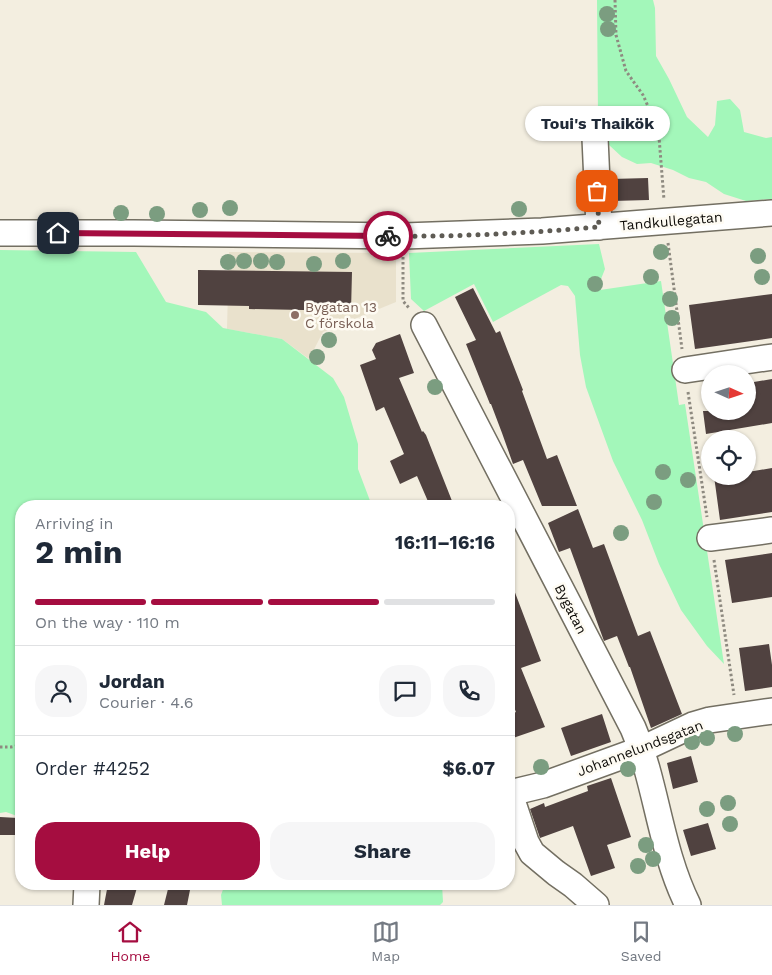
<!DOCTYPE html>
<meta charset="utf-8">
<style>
:root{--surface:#fff;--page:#f6f6f7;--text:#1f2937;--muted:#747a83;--line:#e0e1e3;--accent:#a50d40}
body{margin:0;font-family:"Work Sans",sans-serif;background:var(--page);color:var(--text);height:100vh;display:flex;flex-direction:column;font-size:19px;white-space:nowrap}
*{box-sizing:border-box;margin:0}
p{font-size:16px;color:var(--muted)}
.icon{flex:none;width:28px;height:28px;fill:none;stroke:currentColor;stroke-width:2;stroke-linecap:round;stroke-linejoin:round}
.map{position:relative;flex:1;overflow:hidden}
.drawer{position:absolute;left:15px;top:500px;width:500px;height:390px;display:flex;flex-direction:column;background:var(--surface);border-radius:20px;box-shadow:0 1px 4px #0004}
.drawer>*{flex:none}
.needle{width:32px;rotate:93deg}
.fabs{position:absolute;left:701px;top:365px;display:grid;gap:10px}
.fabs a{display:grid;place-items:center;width:55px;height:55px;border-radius:50%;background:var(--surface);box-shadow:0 1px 4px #0004;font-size:25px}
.pin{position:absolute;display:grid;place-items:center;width:42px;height:42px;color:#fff;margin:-21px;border-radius:10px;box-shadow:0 2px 8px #0006}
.courier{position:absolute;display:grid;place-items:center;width:50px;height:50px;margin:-25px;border:4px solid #a50d40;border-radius:50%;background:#fff;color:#222;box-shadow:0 1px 6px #0007}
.bubble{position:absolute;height:35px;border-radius:18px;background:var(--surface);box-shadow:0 1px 4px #0004;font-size:16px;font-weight:700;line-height:35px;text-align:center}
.headline em{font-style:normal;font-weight:700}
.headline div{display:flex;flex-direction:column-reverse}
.headline{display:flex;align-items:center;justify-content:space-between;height:85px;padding:0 20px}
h1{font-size:32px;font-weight:700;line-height:38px}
.bar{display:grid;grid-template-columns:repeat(4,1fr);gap:8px 5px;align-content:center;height:60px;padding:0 20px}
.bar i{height:6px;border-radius:4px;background:var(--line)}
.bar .active{background:var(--accent)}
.bar p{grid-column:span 4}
.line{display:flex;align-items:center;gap:12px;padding:0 20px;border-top:1px solid var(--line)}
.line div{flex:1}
.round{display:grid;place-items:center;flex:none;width:52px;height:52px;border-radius:20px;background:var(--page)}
.action{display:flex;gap:10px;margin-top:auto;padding:10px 20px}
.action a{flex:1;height:58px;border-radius:20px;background:var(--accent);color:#fff;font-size:20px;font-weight:700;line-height:58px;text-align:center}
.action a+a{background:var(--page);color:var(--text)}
.menu{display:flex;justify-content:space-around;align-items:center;height:70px;border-top:1px solid var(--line);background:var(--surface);font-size:14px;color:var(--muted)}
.menu a{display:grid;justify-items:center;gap:2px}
.menu .active{color:var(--accent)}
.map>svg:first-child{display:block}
.built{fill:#e9e1cc}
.green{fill:#a3f7ba}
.building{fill:#504240}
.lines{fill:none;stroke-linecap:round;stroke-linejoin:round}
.minor-casing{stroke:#736f62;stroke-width:28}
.path{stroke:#8e8a80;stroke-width:3;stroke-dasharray:2.5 2.5;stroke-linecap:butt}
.minor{stroke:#fff;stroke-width:25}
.tree{fill:#7b9d80}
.done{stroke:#5e5b54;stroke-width:5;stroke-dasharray:0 9}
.route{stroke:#a50d40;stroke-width:6}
.education-dot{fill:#8d6e63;stroke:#fefbf3;stroke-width:2}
.labels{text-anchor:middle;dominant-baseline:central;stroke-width:5;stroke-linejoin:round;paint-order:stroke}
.street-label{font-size:14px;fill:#0e0c08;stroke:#fefbf3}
.education-label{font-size:14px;fill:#785e54;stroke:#fefbf3;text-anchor:start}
</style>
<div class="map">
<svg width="772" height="905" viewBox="0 0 772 905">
<rect width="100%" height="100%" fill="#f3eee0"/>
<!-- built -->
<path class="built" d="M229,252L396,253V302L323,332L309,359L282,339L227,329Z"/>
<!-- green -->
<path class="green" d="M597,0H653L655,8L656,56L669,79L687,117L708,137L715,125L717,101L730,99L740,110L744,132L766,138L772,137V199L746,201L724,194L706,182L689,178L673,170L651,163L637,164L622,157L609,145L600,131L598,117Z
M599,244L605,269L601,279L600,290L661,281L679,405L685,404L724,664L707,646L681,610L659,564L642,520L613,461L586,387L580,355L575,296L568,286L561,285L493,322L474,284L424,311L411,299L409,253Z
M0,250L136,252L166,302L206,312L223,328L282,339L333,378L344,397L358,444V469L372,506H21V818L20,817L6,812L0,813Z
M225,884H442L443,902L440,905H222L221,895Z"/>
<!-- building -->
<path class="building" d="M648,178L649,200L612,201L611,179Z
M198,270L352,272L351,311L249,309V306L198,305Z
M473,288L496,333L500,331L523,390L522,391L547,459L557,455L577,506H542L523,460L513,464L502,433L491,404H490L466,344L476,340L455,297Z
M772,294V338L695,349L689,305Z
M400,334L414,373L399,378L422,432L423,431L426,435L454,506H430L417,476L400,484L390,461L404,454L384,407L376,411L360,365L376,359L372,350L376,343Z
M772,379V423L706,434L703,411H748V383Z
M772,468V512L720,520L714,476H748V472Z
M578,509L593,548L604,544L638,636L650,631L682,714L651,728L630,667H629L617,636L604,641L570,548L559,552L548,523Z
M772,553V597L732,603L725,560Z
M511,582L541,661L521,668L545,727L513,738L509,726V715L516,712L509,695V583Z
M769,644L772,665V687L745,691L739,648Z
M602,714L611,742L571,756L561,728Z
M691,756L698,782L673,789L667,763Z
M611,778L631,837L607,845L615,868L591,876L573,826L540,838L530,809L544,803L545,807L588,791L587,786Z
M0,817L18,818V835H0Z
M708,823L716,849L691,856L683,830Z
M108,884H138L132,905H104Z
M169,885L190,890L187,905H164Z"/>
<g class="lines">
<!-- minor casing -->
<g class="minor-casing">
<path id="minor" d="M595,138L599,227
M0,233H134L404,236L542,231L772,213
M424,325L633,728C657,785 660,849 688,905
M685,370L772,357
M710,538L772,530
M509,791L526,842L532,853L556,873L573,885L596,905
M510,793L543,785L642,749L693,725L710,720L772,711
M86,905L87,884"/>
</g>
<!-- path -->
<path class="path" d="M615,0L616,35L626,71L643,95L651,113L659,137L664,200
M668,243L682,349
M403,257V301L409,308
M688,392L707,517
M714,560L734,695
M0,747H11L21,745"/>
<!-- minor -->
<use href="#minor" class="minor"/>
</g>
<!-- trees -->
<g class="tree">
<circle cx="607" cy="14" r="8"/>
<circle cx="608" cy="29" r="8"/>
<circle cx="230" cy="208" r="8"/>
<circle cx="519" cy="209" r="8"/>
<circle cx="200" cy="210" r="8"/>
<circle cx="121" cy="213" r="8"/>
<circle cx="157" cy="214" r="8"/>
<circle cx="661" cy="252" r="8"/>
<circle cx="758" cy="256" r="8"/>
<circle cx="244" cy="261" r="8"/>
<circle cx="261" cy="261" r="8"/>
<circle cx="343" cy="261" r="8"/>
<circle cx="228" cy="262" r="8"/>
<circle cx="277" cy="262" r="8"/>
<circle cx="314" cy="264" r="8"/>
<circle cx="651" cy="277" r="8"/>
<circle cx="762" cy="277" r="8"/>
<circle cx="595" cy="284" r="8"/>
<circle cx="670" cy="299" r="8"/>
<circle cx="672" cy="318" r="8"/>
<circle cx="329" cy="340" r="8"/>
<circle cx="317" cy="357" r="8"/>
<circle cx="435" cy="387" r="8"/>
<circle cx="663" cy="472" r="8"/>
<circle cx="688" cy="480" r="8"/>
<circle cx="654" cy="502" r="8"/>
<circle cx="621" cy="533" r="8"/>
<circle cx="735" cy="734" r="8"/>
<circle cx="707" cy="738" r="8"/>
<circle cx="692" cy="742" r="8"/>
<circle cx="541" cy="767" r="8"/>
<circle cx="628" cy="769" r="8"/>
<circle cx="728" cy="803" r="8"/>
<circle cx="707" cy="809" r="8"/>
<circle cx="730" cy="824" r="8"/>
<circle cx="646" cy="845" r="8"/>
<circle cx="653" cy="859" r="8"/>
<circle cx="638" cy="866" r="8"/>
</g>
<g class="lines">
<!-- done -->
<path class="done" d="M388,236C458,237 529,233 599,227L597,191"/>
<!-- route -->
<path class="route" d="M58,233L388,236"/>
</g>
<!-- markers -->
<circle class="education-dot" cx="295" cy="315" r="5"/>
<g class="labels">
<!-- street labels -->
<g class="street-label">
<text transform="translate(671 221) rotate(-5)">Tandkullegatan</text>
<text transform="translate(571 609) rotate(63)">Bygatan</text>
<text transform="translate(640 748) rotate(-21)">Johannelundsgatan</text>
</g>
<!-- education labels -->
<g class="education-label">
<text x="305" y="307">Bygatan 13<tspan x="305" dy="16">C förskola</tspan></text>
</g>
</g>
</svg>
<div class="fabs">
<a><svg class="needle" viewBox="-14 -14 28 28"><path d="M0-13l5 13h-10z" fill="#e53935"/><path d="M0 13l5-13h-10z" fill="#747a83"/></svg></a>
<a><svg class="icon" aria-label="locate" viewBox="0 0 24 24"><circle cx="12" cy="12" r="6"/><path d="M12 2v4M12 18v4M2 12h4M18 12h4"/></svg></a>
</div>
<div class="pin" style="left:597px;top:191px;background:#ea580c"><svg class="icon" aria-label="bag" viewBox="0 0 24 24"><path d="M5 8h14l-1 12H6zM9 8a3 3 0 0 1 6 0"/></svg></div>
<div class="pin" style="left:58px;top:233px;background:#1f2937"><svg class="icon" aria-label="home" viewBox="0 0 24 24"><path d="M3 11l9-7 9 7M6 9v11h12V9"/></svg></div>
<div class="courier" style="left:388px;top:236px"><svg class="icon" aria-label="bike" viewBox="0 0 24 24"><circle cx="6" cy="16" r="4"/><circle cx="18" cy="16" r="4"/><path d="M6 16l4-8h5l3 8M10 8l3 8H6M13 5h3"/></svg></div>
<div class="bubble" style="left:525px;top:106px;width:145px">Toui's Thaikök</div>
<section class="drawer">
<div class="headline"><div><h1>2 min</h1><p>Arriving in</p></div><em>16:11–16:16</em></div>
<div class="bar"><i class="active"></i><i class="active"></i><i class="active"></i><i></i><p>On the way · 110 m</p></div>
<div class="line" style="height:90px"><a class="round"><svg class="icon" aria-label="person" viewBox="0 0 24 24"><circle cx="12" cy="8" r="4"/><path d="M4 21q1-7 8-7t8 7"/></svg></a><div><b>Jordan</b><p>Courier · 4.6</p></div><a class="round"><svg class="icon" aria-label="chat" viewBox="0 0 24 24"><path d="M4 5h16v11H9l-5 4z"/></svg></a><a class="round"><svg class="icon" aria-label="phone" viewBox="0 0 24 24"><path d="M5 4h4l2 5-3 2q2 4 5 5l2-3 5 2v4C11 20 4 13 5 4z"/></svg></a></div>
<div class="line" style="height:65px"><div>Order #4252</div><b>$6.07</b></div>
<div class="action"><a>Help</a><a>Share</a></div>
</section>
</div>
<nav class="menu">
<a class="active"><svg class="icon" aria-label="home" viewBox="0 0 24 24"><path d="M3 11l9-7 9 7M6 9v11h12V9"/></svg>Home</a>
<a><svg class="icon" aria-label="map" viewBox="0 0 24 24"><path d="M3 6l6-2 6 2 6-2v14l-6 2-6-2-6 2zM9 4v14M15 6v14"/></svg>Map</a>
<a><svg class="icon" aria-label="saved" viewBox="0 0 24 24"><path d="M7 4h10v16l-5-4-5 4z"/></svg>Saved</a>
</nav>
